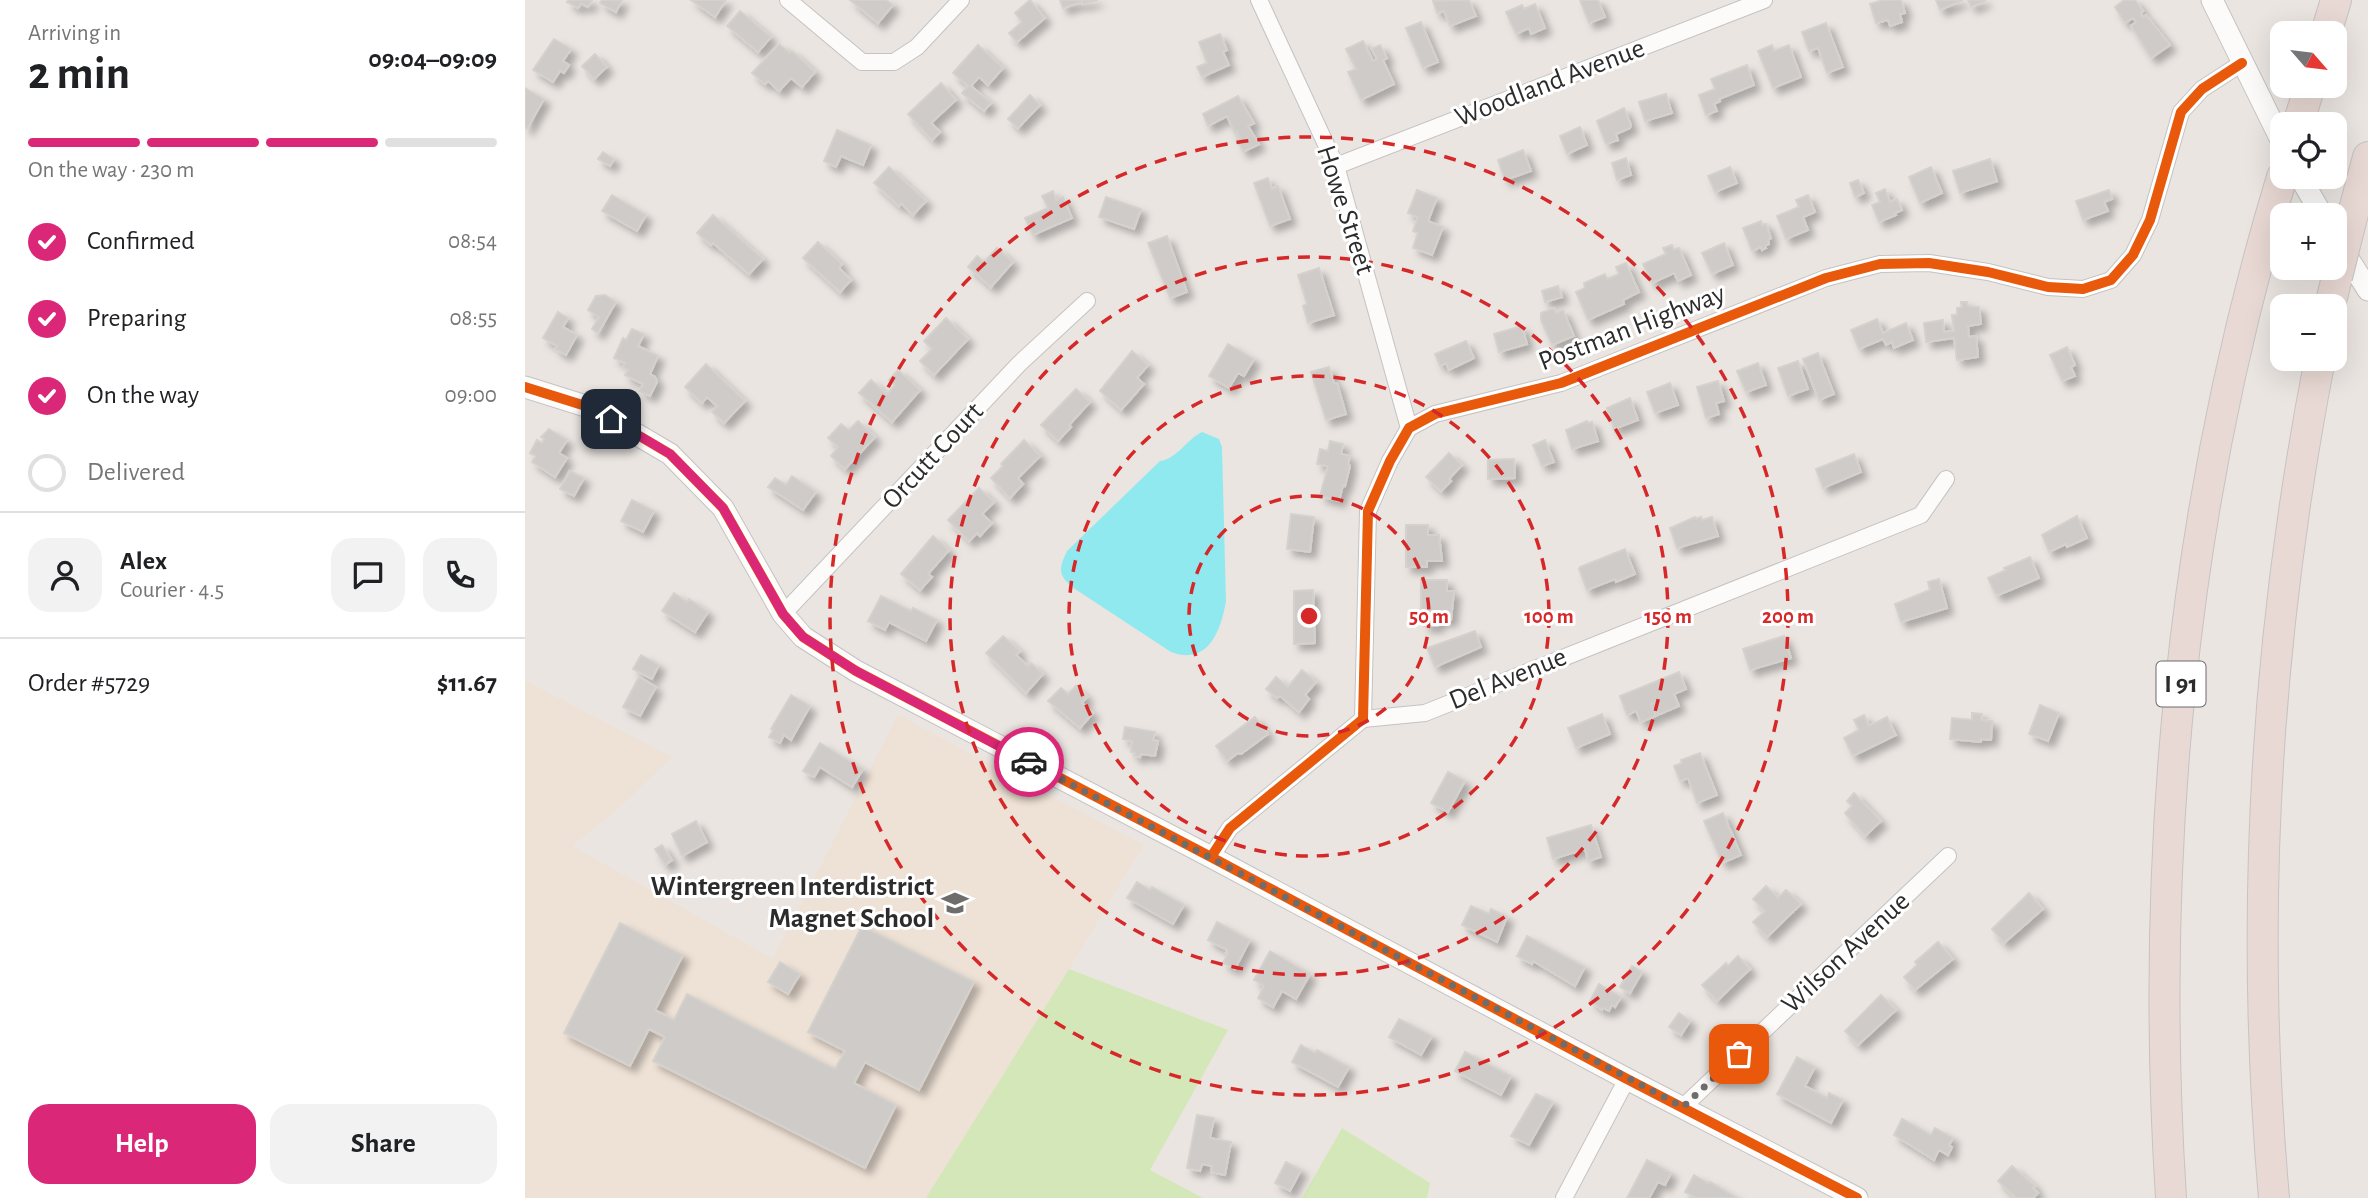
<!DOCTYPE html>
<meta charset="utf-8">
<style>
:root{--surface:#fff;--page:#f2f2f2;--text:#202124;--muted:#757577;--line:#e0e0e0;--accent:#db2777}
body{margin:0;font-family:"Alegreya Sans",sans-serif;background:var(--page);color:var(--text);height:100vh;display:flex;flex-direction:column;font-size:26px;white-space:nowrap}
*{box-sizing:border-box;margin:0}
p{font-size:23px;color:var(--muted)}
.icon{flex:none;width:38px;height:38px;fill:none;stroke:currentColor;stroke-width:2;stroke-linecap:round;stroke-linejoin:round}
.map{position:relative;flex:1;overflow:hidden}
.drawer{display:flex;flex-direction:column;background:var(--surface);width:525px}
.drawer>*{flex:none}
.needle{width:46px;rotate:118deg}
.fabs{position:absolute;left:1745px;top:21px;display:grid;gap:14px}
.fabs a{display:grid;place-items:center;width:77px;height:77px;border-radius:14px;background:var(--surface);box-shadow:0 7px 28px #0002;font-size:35px}
.pin{position:absolute;display:grid;place-items:center;width:60px;height:60px;color:#fff;margin:-30px;border-radius:14px;box-shadow:0 4px 10px #0006}
.courier{position:absolute;display:grid;place-items:center;width:70px;height:70px;margin:-35px;border:5px solid #db2777;border-radius:50%;background:#fff;color:#222;box-shadow:0 2px 9px #0007}
.overview em{font-style:normal;font-weight:700}
.overview div{display:flex;flex-direction:column-reverse}
.overview{display:flex;align-items:center;justify-content:space-between;height:119px;padding:0 28px}
h1{font-size:46px;font-weight:700;line-height:52px}
.bar{display:grid;grid-template-columns:repeat(4,1fr);gap:10px 7px;align-content:center;height:84px;padding:0 28px}
.bar i{height:9px;border-radius:5px;background:var(--line)}
.bar .selected{background:var(--accent)}
.bar p{grid-column:span 4}
.line{display:flex;align-items:center;gap:18px;padding:0 28px;border-top:2px solid var(--line)}
.line div{flex:1}
.round{display:grid;place-items:center;flex:none;width:74px;height:74px;border-radius:21px;background:var(--page)}
ol{padding:0 28px;list-style:none}
li{display:flex;align-items:center;gap:21px;height:77px}
li p{margin-inline-start:auto}
li .icon{padding:7px;border-radius:50%;background:var(--accent);color:#fff;stroke-width:4}
li:last-child{color:var(--muted)}
li i{width:38px;height:38px;border:4px solid var(--line);border-radius:50%}
.action{display:flex;gap:14px;margin-top:auto;padding:14px 28px}
.action a{flex:1;height:80px;border-radius:21px;background:var(--accent);color:#fff;font-size:28px;font-weight:700;line-height:80px;text-align:center}
.action a+a{background:var(--page);color:var(--text)}
main{display:flex;flex:1;min-height:0}
.map>svg:first-child{display:block}
.education{fill:#eee1d5}
.green{fill:#d4e7b8}
.water{fill:#91e9f0}
.building{fill:#cfcbc8;stroke:#d5d1cd;stroke-width:2;filter:url(#shadow)}
.lines{fill:none;stroke-linecap:round;stroke-linejoin:round}
.minor-casing{stroke:#c3c3c3;stroke-width:18}
.tertiary-casing{stroke:#c3c3c3;stroke-width:23}
.motorway-casing{stroke:#c6c3c2;stroke-width:32}
.minor{stroke:#fcfbfa;stroke-width:16}
.tertiary{stroke:#fcfbfa;stroke-width:21}
.motorway{stroke:#e9d9d4;stroke-width:30}
.motorway-bridge-casing{stroke:#c6c3c2;stroke-width:32;stroke-linecap:butt}
.motorway-bridge{stroke:#e9d9d4;stroke-width:30}
.cycleway-casing{stroke:#fff;stroke-width:15}
.cycleway{stroke:#e8590c;stroke-width:10}
.done{stroke:#6e6d6b;stroke-width:7;stroke-dasharray:0 12.6}
.route{stroke:#db2777;stroke-width:9}
.ring{fill:none;stroke:#d62828;stroke-width:3.5;stroke-dasharray:12 9}
.labels{text-anchor:middle;dominant-baseline:central;stroke-width:6;stroke-linejoin:round;paint-order:stroke}
.shield{fill:#fff;stroke:#6b6b6b;stroke-width:2}
.shield-label{font-size:26px;font-weight:bold;fill:#2c2c2c}
.street-label{font-size:28px;fill:#2c2c2c;stroke:#fff}
.poi-label{font-size:28px;font-weight:bold;fill:#2c2c2c;stroke:#fff;text-anchor:end}
.centre{fill:#d62828;stroke:#fff;stroke-width:3.5}
.ring-label{font-size:21px;text-anchor:middle;font-weight:bold;fill:#d62828;stroke:#fff;stroke-width:6;stroke-linejoin:round;paint-order:stroke}
</style>
<main>
<section class="drawer">
<div class="overview"><div><h1>2 min</h1><p>Arriving in</p></div><em>09:04–09:09</em></div>
<div class="bar"><i class="selected"></i><i class="selected"></i><i class="selected"></i><i></i><p>On the way · 230 m</p></div>
<ol>
<li><svg class="icon" aria-label="check" viewBox="0 0 24 24"><path d="M5 12l5 5 9-10"/></svg>Confirmed<p>08:54</p></li>
<li><svg class="icon" aria-label="check" viewBox="0 0 24 24"><path d="M5 12l5 5 9-10"/></svg>Preparing<p>08:55</p></li>
<li><svg class="icon" aria-label="check" viewBox="0 0 24 24"><path d="M5 12l5 5 9-10"/></svg>On the way<p>09:00</p></li>
<li><i></i>Delivered</li>
</ol>
<div class="line" style="height:126px"><a class="round"><svg class="icon" aria-label="person" viewBox="0 0 24 24"><circle cx="12" cy="8" r="4"/><path d="M4 21q1-7 8-7t8 7"/></svg></a><div><b>Alex</b><p>Courier · 4.5</p></div><a class="round"><svg class="icon" aria-label="chat" viewBox="0 0 24 24"><path d="M4 5h16v11H9l-5 4z"/></svg></a><a class="round"><svg class="icon" aria-label="phone" viewBox="0 0 24 24"><path d="M5 4h4l2 5-3 2q2 4 5 5l2-3 5 2v4C11 20 4 13 5 4z"/></svg></a></div>
<div class="line" style="height:91px"><div>Order #5729</div><b>$11.67</b></div>
<div class="action"><a>Help</a><a>Share</a></div>
</section>
<div class="map">
<svg width="1843" height="1198" viewBox="0 0 1843 1198">
<defs>
<filter id="shadow"><feDropShadow dx="6" dy="6" stdDeviation="3.5" flood-color="#0004"/></filter>
</defs>
<rect width="100%" height="100%" fill="#eae5e1"/>
<!-- education -->
<path class="education" d="M0,681L147,757L95,807L47,846L248,959L373,715L618,845L544,969L401,1198H0Z"/>
<!-- green -->
<path class="green" d="M544,969L703,1030L625,1170L678,1198H401Z
M817,1128L905,1183L902,1198H777Z"/>
<!-- water -->
<path class="water" d="M677,432L694,439L697,447L701,601C696,631 683,666 646,652L550,589C533,576 533,570 542,551L635,461C652,459 662,439 677,432Z"/>
<!-- building -->
<path class="building" d="M44,0H67L63,7L56,3L53,8L42,2Z
M77,0H97L91,12L75,3Z
M166,0H201L190,17Z
M325,0H361L368,5L353,23Z
M505,0L520,18L492,42L484,33L497,22L490,13Z
M535,0H573L558,4L557,2L538,8Z
M944,0L951,16L925,26L919,11L912,13L908,1Z
M1055,0H1073L1080,17L1064,23Z
M1358,0H1376L1380,13L1375,14L1377,22L1365,26L1363,20L1351,23L1345,4Z
M1411,0H1438L1415,10Z
M1443,0H1460V1L1446,7Z
M1599,0H1610L1618,11L1616,13L1618,17L1621,15L1645,45L1626,58L1606,26L1611,22L1608,18L1600,23L1590,7Z
M1010,4L1020,28L1006,34L1004,28L991,34L981,12L997,5L999,9Z
M215,11L246,37L233,52L202,26Z
M896,22L913,62L898,68L881,28Z
M1301,23L1318,67L1302,73L1293,48L1284,51L1277,32Z
M695,34L702,50L698,52L704,65L677,77L672,67L682,63L674,42Z
M29,39L46,49L38,61L44,65L39,73L35,71L28,82L8,70Z
M838,41L848,61L852,59L847,49L855,45L862,58L858,60L869,84L836,100L823,72L831,69L821,49Z
M254,44L265,53L267,51L290,72L277,87L266,78L254,91L243,81L240,84L227,73Z
M453,45L478,68L463,85L454,77L446,86L466,103L459,111L437,93L443,86L428,73Z
M1247,45L1249,51L1264,45L1276,77L1248,88L1233,51Z
M70,54L82,67L69,79L57,66Z
M1222,65L1229,85L1194,99L1195,101L1189,104L1192,111L1181,115L1174,95L1190,89L1186,79Z
M416,83L431,100L406,123L415,132L407,140L383,114Z
M0,88L19,99L2,129L0,128Z
M1141,94L1147,113L1120,121L1114,102Z
M505,95L515,105L493,128L483,119Z
M713,96L729,123L723,126L734,144L718,152L712,139L715,138L712,131L710,133L702,116L683,126L678,114Z
M1099,108L1106,125L1105,128L1091,134L1093,140L1081,144L1072,121Z
M1055,127L1062,145L1042,154L1035,136Z
M312,130L346,145L338,165L316,156L311,167L299,161Z
M998,150L1006,171L980,180L973,160Z
M78,152L89,159L85,166L73,159Z
M1101,158L1106,175L1092,180L1087,163Z
M1465,159L1472,181L1435,193L1428,171Z
M364,167L401,201L388,215L376,203L374,206L349,183Z
M1205,167L1212,183L1190,192L1183,176Z
M1406,167L1417,193L1395,203L1384,177Z
M743,178L747,189L753,186L765,219L745,226L729,183Z
M1333,180L1339,193L1330,197L1325,183Z
M1360,189L1365,202L1372,199L1377,210L1370,213L1371,215L1354,222L1347,205L1355,202L1351,193Z
M892,190L912,198L903,221L918,227L907,255L888,248L893,233L888,231L893,217L883,213Z
M1584,190L1587,199L1579,202L1583,211L1558,220L1551,201Z
M528,191L531,200L538,197L547,218L508,235L500,218L523,208L517,196Z
M87,195L121,215L112,231L77,211Z
M1283,195L1290,212L1278,217L1283,230L1261,239L1252,216L1274,207L1271,200Z
M581,197L616,209L609,229L574,217Z
M188,215L238,259L224,274L188,243L186,245L172,233Z
M1236,221L1237,225L1241,224L1246,238L1243,240L1244,244L1240,246L1241,248L1237,250L1236,247L1227,251L1218,228Z
M642,236L662,292L645,298L623,243Z
M293,242L317,264L314,268L326,280L315,292L278,258Z
M1199,243L1208,265L1187,274L1177,253Z
M1147,245L1149,250L1154,248L1166,275L1153,281L1149,273L1127,283L1118,264L1141,254L1138,248Z
M472,248L488,262L466,287L443,267L452,256L459,262Z
M1101,263L1114,292L1098,300L1099,304L1063,320L1051,292L1060,288L1059,283L1080,274L1082,279L1094,274L1091,267Z
M794,268L809,315L783,323L778,306L782,304L773,275Z
M1033,286L1037,297L1020,302L1017,291Z
M80,295L91,302L73,333L67,329L74,317L63,310L71,296Z
M1436,302H1442L1443,306L1454,307L1456,324L1443,326L1444,337L1451,336L1453,357L1432,360L1429,338L1401,342L1399,323L1418,320L1419,332L1429,331L1427,315H1432V308L1437,307Z
M1029,308L1031,313L1038,310L1049,336L1027,345L1016,320V313Z
M33,312L43,318L38,327L52,335L41,355L30,349L32,346L18,338Z
M421,318L443,339L409,375L395,361L407,349L399,341Z
M1352,319L1358,333L1381,323L1388,340L1369,348L1367,342L1361,345L1358,339L1334,349L1326,330Z
M997,326L1002,344L974,352L969,334Z
M107,329L119,334L113,346L133,356L125,374L130,377L132,382L125,396L115,391L118,384L100,375L103,370L98,367L100,363L89,358L98,338L101,340Z
M941,341L949,358L924,370L921,363L915,366L910,354Z
M703,344L729,359L719,376L713,373L704,388L684,376Z
M1542,347L1550,365L1546,367L1550,376L1537,381L1525,355Z
M607,351L623,365L612,378L619,384L596,410L575,391Z
M1293,353L1309,394L1294,400L1278,359Z
M1273,361L1283,389L1263,396L1253,368Z
M1233,363L1241,385L1221,392L1212,371Z
M181,364L220,401L199,423L187,412L192,406L182,397L177,403L160,387Z
M804,367L809,383H812L821,414L801,420L786,372Z
M373,370L395,390L367,422L334,393L346,380L362,394L370,385L364,380Z
M1193,381L1199,401L1191,403L1194,414L1181,418L1172,387Z
M1145,383L1153,405L1130,413L1122,392Z
M551,389L565,402L544,425L546,427L533,441L516,425Z
M1105,398L1113,420L1089,429L1082,408Z
M333,421L350,437L320,469L306,456L313,447L303,438L316,424L324,430Z
M1062,421L1063,423L1067,422L1073,441L1047,449L1041,430Z
M24,429L42,440L34,453L42,458L30,477L7,462L11,456L5,453L12,440L17,443L19,439L16,437Z
M499,440L515,456L493,478L498,484L485,498L466,478L478,466L476,464Z
M1020,440L1029,462L1017,466L1008,445Z
M805,441L818,444L816,454L825,456L823,464L825,466L820,486L818,485L814,501L795,496L803,466L792,464L795,449L803,451Z
M924,453L937,465L924,479L926,481L916,491L901,477Z
M1329,454L1336,472L1298,488L1291,469Z
M989,459L990,478L963,479V460Z
M45,471L59,478L49,496L35,489Z
M267,476L291,492L278,510L243,487L250,478L261,485Z
M454,488L469,502L457,514L467,523L455,536L452,533L444,541L423,520Z
M107,500L129,511L118,532L96,521Z
M766,514L789,517L785,552L762,549Z
M1552,516L1562,538L1542,547L1541,544L1524,552L1517,535Z
M1170,517L1171,519L1176,517L1177,520L1187,517L1193,536L1152,548L1145,528Z
M881,525H903V535H914L917,561H902V567H881Z
M408,536L424,550L403,574L407,577L395,590L376,574Z
M1100,549L1110,574L1091,582L1090,579L1062,590L1054,569L1055,567Z
M1505,557L1514,578L1473,595L1470,593L1463,578L1481,570L1479,568Z
M1414,579L1422,608L1376,622L1370,604L1405,590L1403,582Z
M896,580H922V591H929L926,620H913V626H899L900,616H896Z
M788,590L790,643L769,644V591Z
M149,593L162,602L164,599L183,612L170,632L137,611Z
M356,596L386,611L388,608L412,620L401,641L364,622L360,630L343,621Z
M950,631L956,647L910,667L902,648Z
M478,636L495,651L491,655L503,666L506,663L518,674L501,693L461,653Z
M1259,636L1266,658L1225,670L1218,649Z
M116,655L134,665L127,679L108,669Z
M777,670L791,682L780,695L784,699L774,712L755,696L752,698L741,689L751,677L763,687Z
M1154,672L1161,689L1149,694L1154,706L1133,715L1129,703L1126,704L1131,716L1116,722L1111,711L1102,715L1095,696Z
M114,677L131,687L115,716L98,707Z
M551,686L562,697L557,703L568,713L555,728L523,701L536,688L543,694Z
M266,695L285,706L266,740L259,735L255,743L244,737L248,730L246,729Z
M1515,705L1534,713L1523,741L1504,734Z
M1447,713L1457,714L1456,720L1467,721L1466,740L1456,739V742L1425,739L1427,718L1447,720Z
M1077,714L1085,734L1051,748L1043,728Z
M1339,715L1344,726L1362,717L1371,735L1328,756L1319,738L1334,730L1329,720Z
M730,717L743,734L716,754L713,753L702,761L691,746Z
M600,727L630,732L628,740L633,741L630,756L616,754L615,757L609,756L610,753L606,752L607,741L598,739Z
M295,743L338,769L327,787L295,767L289,777L278,771Z
M1175,753L1192,795L1172,803L1163,778L1155,781L1149,766L1157,763L1156,760Z
M923,772L940,781L923,812L906,803Z
M1329,793L1356,821L1340,836L1320,813L1327,806L1322,801Z
M1198,813L1216,855L1197,863L1179,821Z
M171,821L182,842L157,856L147,834Z
M1066,825L1076,857L1063,861L1060,849L1028,859L1022,838Z
M137,845L147,860L140,865L130,849Z
M612,882L625,890L627,887L659,905L648,924L602,898Z
M1241,886L1253,898L1261,890L1276,904L1242,937L1228,922L1240,911L1228,899Z
M1504,893L1518,909L1479,943L1467,929Z
M946,906L964,914L966,909L982,917L972,942L937,925Z
M692,922L725,940L710,969L698,963L703,953L701,952L702,950L683,940Z
M95,923L158,955L130,1010L149,1020L162,994L310,1069L320,1051L283,1032L337,926L449,982L394,1090L340,1062L329,1083L371,1105L340,1168L128,1061L140,1037L124,1029L105,1066L39,1033Z
M1002,936L1060,967L1050,986L1008,961L1007,964L992,956Z
M1413,942L1428,959L1390,990L1379,977L1392,965L1390,962Z
M745,951L785,974L771,999L757,991L748,1007L733,998L739,986L729,980Z
M1213,956L1225,969L1192,1001L1177,985L1201,963L1203,966Z
M255,962L275,974L263,994L243,982Z
M1107,966L1117,972L1105,993L1095,987Z
M1074,984L1096,997L1090,1007L1087,1005L1084,1011L1078,1008L1077,1010L1065,1001Z
M1356,995L1371,1010L1333,1045L1320,1031Z
M1154,1013L1165,1021L1156,1035L1144,1027Z
M874,1019L907,1036L896,1055L864,1037Z
M776,1045L790,1053L792,1050L824,1067L813,1087L767,1062Z
M940,1052L986,1076L976,1095L930,1071Z
M1272,1057L1290,1067L1280,1086L1302,1098L1304,1093L1318,1100L1306,1123L1252,1094Z
M1011,1094L1028,1102L1004,1145L986,1136Z
M672,1115L689,1118L685,1138L706,1142L700,1175L686,1172L687,1166L677,1164L675,1171L662,1168Z
M1377,1119L1406,1135L1410,1128L1428,1138L1424,1145L1427,1147L1423,1155L1414,1150L1409,1160L1369,1135Z
M1122,1160L1146,1173L1140,1185L1133,1182L1124,1198H1102Z
M761,1162L776,1170L765,1191L750,1183Z
M1487,1166L1510,1186L1508,1188L1513,1193L1508,1198H1491L1473,1181Z
M1169,1175L1183,1183L1185,1182L1212,1198H1171L1160,1192Z"/>
<g class="lines">
<!-- minor casing -->
<g class="minor-casing">
<path id="minor" d="M263,0L337,62H369L392,47L436,0
M734,0L811,166L884,428
M811,166L1239,0
M258,614L494,364L562,301
M838,719L900,713L1396,515L1421,479
M686,857L705,828L838,719L843,511L865,461L884,428L910,414L1036,383L1301,278L1355,264L1404,263L1463,272L1523,287L1558,289L1586,280L1608,255L1625,220L1656,112L1677,89L1717,63
M1158,1107L1423,856
M1039,1198L1102,1079"/>
</g>
<!-- tertiary casing -->
<g class="tertiary-casing">
<path id="tertiary" d="M1687,0L1757,142
M1775,177L1797,215
M1814,244L1843,290
M0,387L67,408L145,454L198,508L258,614L278,637L331,671L686,857L1102,1079L1332,1198"/>
</g>
<!-- motorway casing -->
<g class="motorway-casing">
<path id="motorway" d="M1801,33L1811,0
M1773,124L1785,86
M1826,221L1843,157
M1805,306L1812,277
M1646,1198C1624,855 1657,506 1757,177
M1749,1198C1724,917 1741,635 1795,359"/>
</g>
<!-- minor -->
<use href="#minor" class="minor"/>
<!-- tertiary -->
<use href="#tertiary" class="tertiary"/>
<!-- motorway -->
<use href="#motorway" class="motorway"/>
<!-- motorway-bridge casing -->
<g class="motorway-bridge-casing">
<path id="motorway-bridge" d="M1812,277L1826,221"/>
</g>
<!-- motorway-bridge -->
<use href="#motorway-bridge" class="motorway-bridge"/>
<!-- cycleway casing -->
<g class="cycleway-casing">
<path id="cycleway" d="M0,387L67,408L145,454L198,508L258,614L278,637L331,671L686,857L1102,1079L1332,1198
M686,857L705,828L838,719L843,511L865,461L884,428L910,414L1036,383L1301,278L1355,264L1404,263L1463,272L1523,287L1558,289L1586,280L1608,255L1625,220L1656,112L1677,89L1717,63"/>
</g>
<!-- cycleway -->
<use href="#cycleway" class="cycleway"/>
</g>
<g class="lines">
<!-- done -->
<path class="done" d="M504,762L1158,1107L1214,1054"/>
<!-- route -->
<path class="route" d="M86,419L145,454L198,508L258,614L278,637L331,671L504,762"/>
</g>
<!-- distance rings -->
<g class="ring">
<circle cx="784" cy="616" r="120"/>
<circle cx="784" cy="616" r="240"/>
<circle cx="784" cy="616" r="359"/>
<circle cx="784" cy="616" r="479"/>
</g>
<!-- icons -->
<defs>
<g id="school-bare" transform="scale(2.1)"><path d="M0-5L7-2L0 1L-7-2ZM-4 1L0 2.5L4 1V4Q0 6-4 4Z" fill="#6e6d6b" stroke="#fff" stroke-width="2.5" paint-order="stroke"/></g>
</defs>
<g fill-rule="evenodd">
<use href="#school-bare" x="430" y="903"/>
</g>
<g class="labels">
<!-- shield labels -->
<rect class="shield" x="1631.5" y="661.5" width="49" height="45" rx="5"/>
<g class="shield-label">
<text x="1656" y="684">I 91</text>
</g>
<!-- street labels -->
<g class="street-label">
<text transform="translate(1025 83) rotate(-21)">Woodland Avenue</text>
<text transform="translate(820 210) rotate(72)">Howe Street</text>
<text transform="translate(1107 328) rotate(-21)">Postman Highway</text>
<text transform="translate(408 456) rotate(-47)">Orcutt Court</text>
<text transform="translate(983 679) rotate(-22)">Del Avenue</text>
<text transform="translate(1321 953) rotate(-43)">Wilson Avenue</text>
</g>
<!-- poi labels -->
<g class="poi-label">
<text x="409" y="887">Wintergreen Interdistrict<tspan x="409" dy="32">Magnet School</tspan></text>
</g>
</g>
<circle cx="784" cy="616" r="10" class="centre"/>
<g class="ring-label">
<text x="904" y="623">50 m</text>
<text x="1024" y="623">100 m</text>
<text x="1143" y="623">150 m</text>
<text x="1263" y="623">200 m</text>
</g>
</svg>
<div class="fabs">
<a><svg class="needle" viewBox="-14 -14 28 28"><path d="M0-13l5 13h-10z" fill="#e53935"/><path d="M0 13l5-13h-10z" fill="#757577"/></svg></a>
<a><svg class="icon" aria-label="locate" viewBox="0 0 24 24"><circle cx="12" cy="12" r="6"/><path d="M12 2v4M12 18v4M2 12h4M18 12h4"/></svg></a>
<a>+</a>
<a>−</a>
</div>
<div class="pin" style="left:1214px;top:1054px;background:#ea580c"><svg class="icon" aria-label="bag" viewBox="0 0 24 24"><path d="M5 8h14l-1 12H6zM9 8a3 3 0 0 1 6 0"/></svg></div>
<div class="pin" style="left:86px;top:419px;background:#1f2937"><svg class="icon" aria-label="home" viewBox="0 0 24 24"><path d="M3 11l9-7 9 7M6 9v11h12V9"/></svg></div>
<div class="courier" style="left:504px;top:762px"><svg class="icon" aria-label="car" viewBox="0 0 24 24"><path d="M5 17H2v-5l4-1 3-4h7l3 4 3 1v5h-3M9 17h6M6 11h13"/><circle cx="7" cy="17" r="2"/><circle cx="17" cy="17" r="2"/></svg></div>
</div>
</main>
